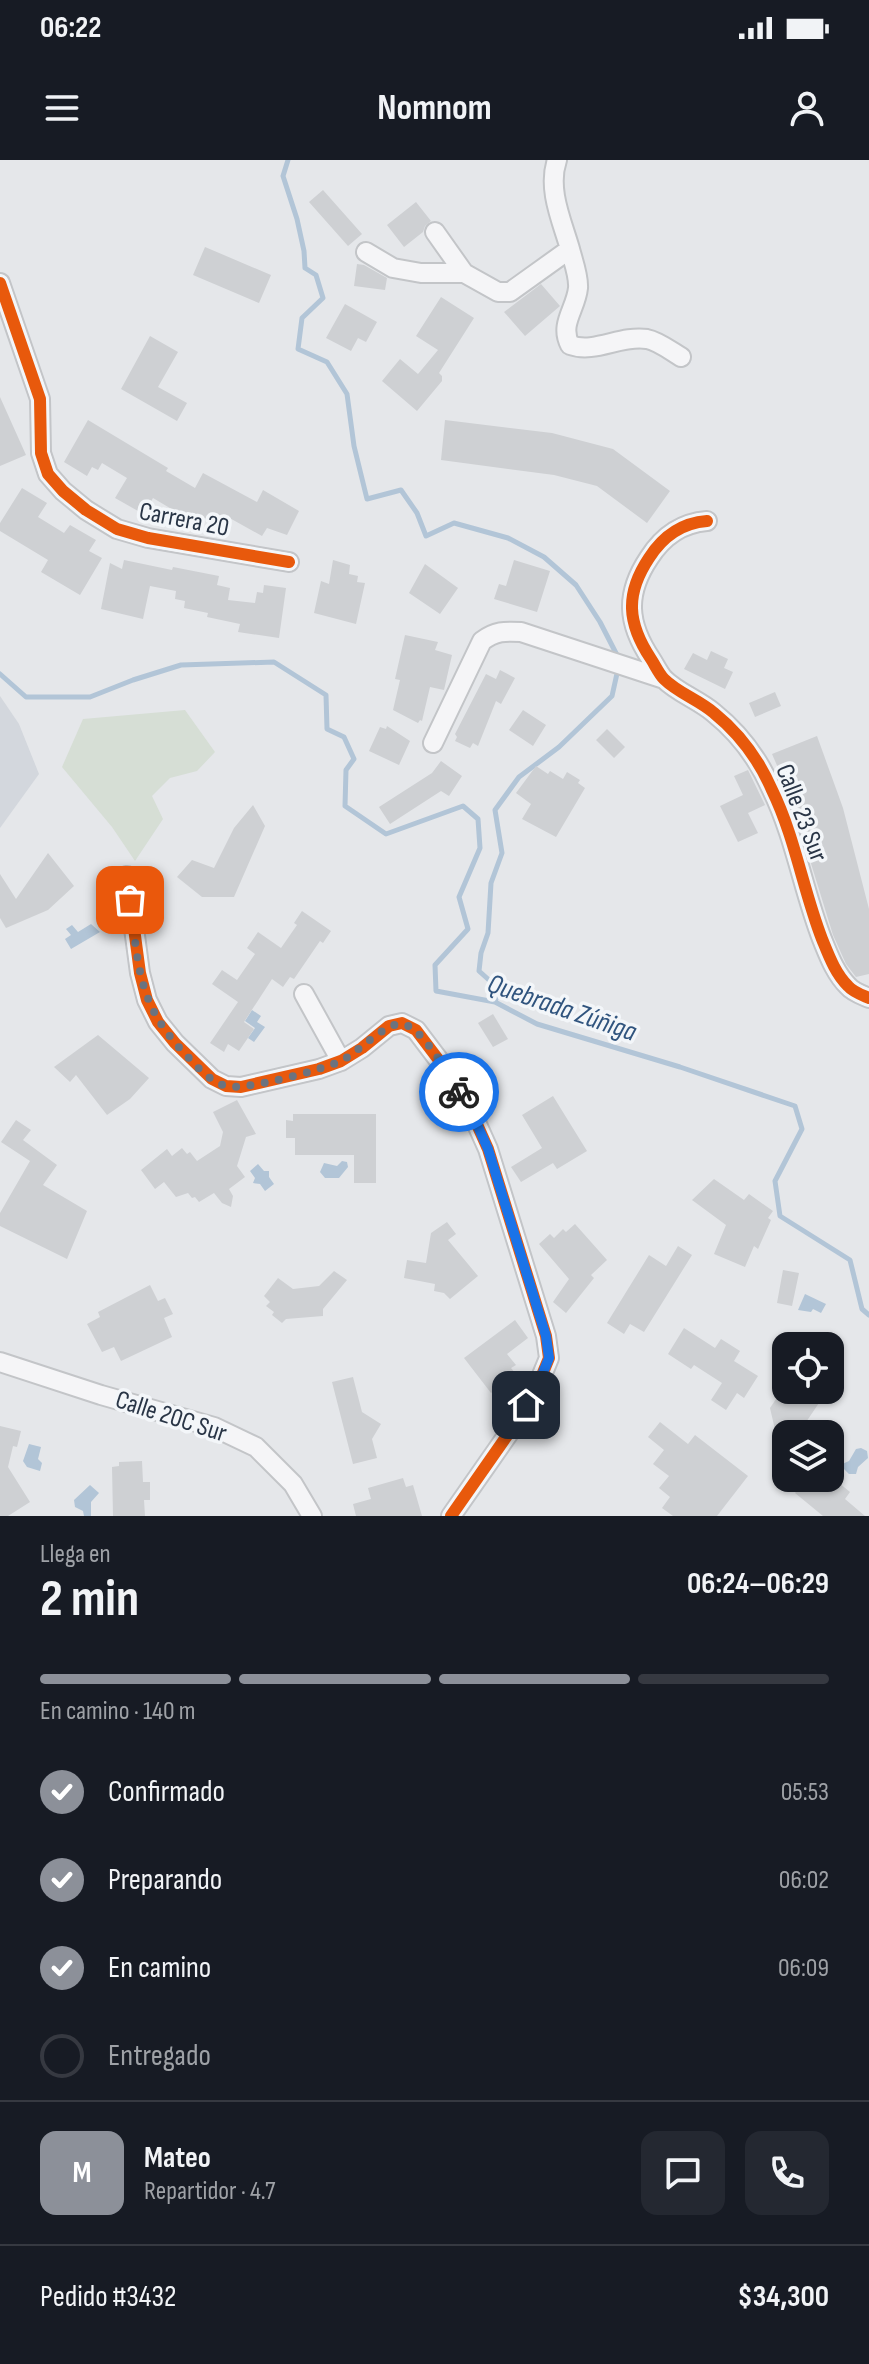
<!DOCTYPE html>
<html lang="es">
<meta charset="utf-8">
<style>
:root{--surface:#171b24;--page:#242831;--text:#f1f3f6;--muted:#9ea1a6;--line:#363941;--accent:#8c9099}
body{margin:0;font-family:"Sofia Sans Condensed",sans-serif;background:var(--page);color:var(--text);height:100vh;display:flex;flex-direction:column;font-size:30px;white-space:nowrap}
*{box-sizing:border-box;margin:0}
p{font-size:26px;color:var(--muted)}
.icon{flex:none;width:44px;height:44px;fill:none;stroke:currentColor;stroke-width:2;stroke-linecap:round;stroke-linejoin:round}
.map{position:relative;height:1356px;overflow:hidden}
.details{display:flex;flex-direction:column;background:var(--surface);flex:1}
.details>*{flex:none}
.controls{position:absolute;left:772px;top:1172px;display:grid;gap:16px}
.controls a{display:grid;place-items:center;width:72px;height:72px;border-radius:16px;background:var(--surface);box-shadow:0 2px 6px #0004;font-size:40px}
.pin{position:absolute;display:grid;place-items:center;width:68px;height:68px;color:#fff;margin:-34px;border-radius:16px;box-shadow:0 4px 12px #0006}
.courier{position:absolute;display:grid;place-items:center;width:80px;height:80px;margin:-40px;border:6px solid #1a73e8;border-radius:50%;background:#fff;color:#222;box-shadow:0 2px 10px #0007}
.summary em{font-style:normal;font-weight:700}
.summary div{display:flex;flex-direction:column-reverse}
.summary{display:flex;align-items:center;justify-content:space-between;height:136px;padding:0 40px}
h1{font-size:52px;font-weight:700;line-height:60px}
.bar{display:grid;grid-template-columns:repeat(4,1fr);gap:12px 8px;align-content:center;height:96px;padding:0 40px}
.bar i{height:10px;border-radius:6px;background:var(--line)}
.bar .on{background:var(--accent)}
.bar p{grid-column:span 4}
.line{display:flex;align-items:center;gap:20px;padding:0 40px;border-top:2px solid var(--line)}
.line div{flex:1}
.round{display:grid;place-items:center;flex:none;width:84px;height:84px;border-radius:16px;background:var(--page)}
ol{padding:0 40px;list-style:none}
li{display:flex;align-items:center;gap:24px;height:88px}
li p{margin-inline-start:auto}
li .icon{padding:8px;border-radius:50%;background:var(--accent);color:#fff;stroke-width:4}
li:last-child{color:var(--muted)}
li i{width:44px;height:44px;border:4px solid var(--line);border-radius:50%}
.status{display:flex;justify-content:space-between;align-items:center;height:56px;padding:0 40px;background:var(--surface);direction:ltr}
.status svg{height:22px;fill:currentColor}
header{display:flex;justify-content:space-between;align-items:center;height:104px;padding:0 40px;background:var(--surface);font-size:36px;font-weight:700}
.map>svg:first-child{display:block}
.built{fill:#d3d7dd}
.green{fill:#d6ded5}
.water{fill:#b2c5d7}
.lines{fill:none;stroke-linecap:round;stroke-linejoin:round}
.stream{stroke:#b2c5d7;stroke-width:5}
.building{fill:#ced0d3}
.minor-casing{stroke:#c3c5c8;stroke-width:22}
.minor{stroke:#f5f5f7;stroke-width:18}
.cycleway-casing{stroke:#f3f6f9;stroke-width:17}
.cycleway{stroke:#e8590c;stroke-width:12}
.done{stroke:#6b737f;stroke-width:8;stroke-dasharray:0 14.4}
.route{stroke:#1a73e8;stroke-width:10}
.labels{text-anchor:middle;dominant-baseline:central;stroke-width:7;stroke-linejoin:round;paint-order:stroke}
.street-label{font-size:26px;fill:#293546;stroke:#f3f6f9}
.water-label{font-size:28px;font-style:italic;fill:#30547e;stroke:#f3f6f9}
</style>
<div class="status"><b>06:22</b><svg viewBox="0 0 49 12"><path d="M0 12V9h3v3zM5 12V6h3v6zM10 12V3h3v9zM15 12V0h3v12zM26 1h20v11H26zM47 4h2v5h-2z"/></svg></div>
<header><svg class="icon" aria-label="menu" viewBox="0 0 24 24"><path d="M4 6h16M4 12h16M4 18h16"/></svg>Nomnom<svg class="icon" aria-label="person" viewBox="0 0 24 24"><circle cx="12" cy="8" r="4"/><path d="M4 21q1-7 8-7t8 7"/></svg></header>
<div class="map">
<svg width="869" height="1356" viewBox="0 0 869 1356">
<rect width="100%" height="100%" fill="#e5e7ea"/>
<!-- built -->
<path class="built" d="M0,536L19,564L39,614L0,668Z"/>
<!-- green -->
<path class="green" d="M185,550L215,592L197,611L170,618L152,636L163,659L135,701L112,667L62,607L83,559Z"/>
<!-- water -->
<path class="water" d="M91,764L100,772L71,789L65,779L71,775L66,769L72,765L78,772Z
M252,850L261,856L257,862L265,867L254,882L248,878L255,868L245,861Z
M342,1001L347,1002L348,1007L339,1018H325L320,1012L324,1003L337,1006Z
M258,1004L264,1011H269V1017L274,1024L265,1031L260,1024L253,1023L255,1018L250,1011Z
M805,1134L826,1144L821,1153L813,1149L811,1152L798,1150Z
M29,1284L41,1287L38,1299L42,1303L40,1311L27,1307L23,1301Z
M861,1288L867,1291L868,1298L858,1307L856,1314H849L840,1305L849,1301L856,1289Z
M90,1325L99,1333L91,1342V1356H84L83,1351L75,1347L74,1340Z"/>
<g class="lines">
<!-- stream -->
<path class="stream" d="M288,0L283,16L297,59L304,91L305,108L316,115L323,138L302,158L298,189L327,202L347,234L354,286L367,339L401,330L417,353L426,376L454,363L508,378L544,397L576,425L600,462L619,499
M0,514L26,537H90L133,520L181,505L274,502L326,535L327,569L344,577L354,599L346,610L345,646L386,674L463,646L478,659L480,688L459,737L468,769L435,805L436,831L495,842L537,864L680,907L795,946L802,969L775,1021L780,1056L850,1100L862,1149L869,1155
M495,842L499,829L479,811L481,793L488,773L491,723L502,693L495,650L519,617L559,587L612,536L618,509"/>
</g>
<!-- building -->
<path class="building" d="M323,30L362,74L348,86L309,42Z
M416,42L431,61L425,66L423,72L404,87L387,65Z
M205,87L271,115L259,143L193,115Z
M357,104L364,105L387,118L385,130L354,126Z
M541,124L560,146L525,176L504,152Z
M441,137L474,158L439,213L442,216V221L417,251L382,221L400,199L418,214L438,190L416,176Z
M345,144L377,162L366,182L358,178L351,191L326,178Z
M150,176L178,192L158,227L187,243L177,261L121,229Z
M0,237L26,295L0,306Z
M88,260L168,308L166,311L195,328L203,313L257,342L263,330L299,351L287,375L267,368L262,376L226,356L223,361L212,356L210,360L204,358L200,366L153,338L149,345L143,342L138,351L115,338L127,318L102,303L98,310L92,307L87,316L64,302Z
M445,260L552,273L613,289L670,331L647,363L597,326L554,315L441,300Z
M22,328L47,343L38,357L64,373L70,365L96,380L89,391L102,398L80,435L41,412L48,400L0,371V363Z
M124,400L172,410L173,407L219,416L217,425L230,428L228,440L255,443L257,432L263,433L264,425L286,428L279,478L238,472L240,464L207,457L208,453L184,448L185,441L175,439L176,431L150,426L143,459L101,449L110,403L122,409Z
M333,400L350,405L349,414L358,416L357,422L365,423L356,464L314,453L321,421L329,424Z
M514,400L550,411L537,452L494,439L499,424L506,426Z
M425,404L458,428L440,454L409,433Z
M405,475L438,482L435,490L452,495L444,530L430,527L422,561L420,560L418,563L393,550L400,520L395,519Z
M711,491L728,499L724,508L733,512L725,529L684,509L693,493L707,500Z
M500,510L515,518L501,544L496,541L478,586L473,583L470,588L455,581L457,577L455,574L486,514L496,519Z
M775,532L781,546L755,557L749,543Z
M523,550L546,565L533,586L509,570Z
M387,566L410,581L399,605L369,591L380,567L386,569Z
M607,569L625,587L614,598L596,580Z
M817,576L843,648L869,749V814L856,817L846,804L833,775L809,697L806,680L809,679L772,594Z
M441,601L462,616L449,636L441,631L390,664L379,647L432,613Z
M536,606L548,614L550,611L563,619L567,612L580,620L578,623L585,628L556,677L522,659L531,644L516,633Z
M748,610L765,645L748,653L758,673L738,682L720,646L743,635L734,616Z
M253,645L265,666L234,737H202L177,717L192,700L214,708L234,668Z
M48,693L74,726L48,750L6,768L0,758V714L16,739Z
M302,751L331,771L323,783L320,781L294,819L290,817L283,827L272,819L244,862L254,869L239,891L228,884L224,892L210,883L238,842L212,824L222,810L237,820L255,794L247,788L258,772L281,788L297,765L294,763Z
M493,854L508,879L493,887L478,863Z
M98,875L149,918L130,939L107,955L76,915L70,922L54,907Z
M553,936L587,991L557,1009L553,1003L521,1022L511,1007L542,988L522,955Z
M237,940L256,974L246,977L237,1006L245,1017L229,1029L233,1036L231,1047L222,1043L214,1033L199,1042L195,1037L192,1038L188,1033L176,1037L164,1022L155,1029L141,1010L167,989L172,996L182,988L187,994L190,992L197,1001L220,986L223,972L213,952Z
M293,954H376V1023H354V995H295V978H286V960L293,961Z
M16,960L31,970L23,980L57,1005L43,1025L87,1051L67,1099L0,1066V1053L30,1001L1,982Z
M714,1019L744,1040L749,1034L773,1051L768,1058L771,1060L758,1089L754,1086L745,1107L714,1094L726,1065L692,1040Z
M447,1062L456,1074L448,1080L478,1116L450,1139L444,1133L434,1131L435,1124L404,1118L407,1100L426,1103L431,1073Z
M575,1064L607,1100L591,1115L594,1118L566,1153L553,1142L569,1119L539,1084L550,1074L554,1078L563,1069L566,1072Z
M678,1086L692,1095L644,1172L630,1164L624,1174L607,1163L649,1095L666,1106Z
M783,1110L799,1113L792,1146L777,1143Z
M334,1111L347,1120L323,1149V1156L286,1159L282,1163L272,1155L274,1152L266,1146L270,1142L264,1136L278,1118L293,1129L319,1126Z
M150,1125L158,1141L165,1138L173,1154L164,1158L172,1177L121,1201L114,1187L102,1192L87,1164L100,1157L98,1152Z
M515,1160L528,1178L507,1194L516,1205L511,1208L516,1214L491,1233L464,1198Z
M684,1168L715,1188L721,1179L740,1191L734,1201L758,1216L744,1238L737,1233L726,1250L711,1240L722,1223L694,1205L691,1209L668,1194Z
M353,1217L362,1252L381,1264L372,1279L377,1298L353,1304L332,1222Z
M782,1230H817L813,1236L821,1240L798,1274H776L770,1248Z
M660,1262L688,1284L695,1275L748,1316L717,1356H673L662,1348L670,1337L659,1328L669,1316L653,1304L664,1290L648,1277Z
M0,1266L21,1271L17,1287L13,1286L8,1307L30,1342L8,1356H0Z
M142,1301L143,1322H150V1340H144L145,1356H113L112,1307L119,1306V1302Z
M403,1318L406,1327L413,1325L422,1356H356L353,1344L371,1339L368,1328Z
M807,1318H833L850,1332L845,1339L865,1356H823L795,1333Z"/>
<g class="lines">
<!-- minor casing -->
<g class="minor-casing">
<path id="minor" d="M435,72L464,113
M570,89C573,101 579,116 578,128C576,149 559,164 570,185C595,194 620,175 647,179C658,181 671,191 681,197
M366,92L393,108L421,113H464L498,132H510L570,89C562,61 547,29 557,0
M0,123L40,239L41,293L48,314L63,331L86,350L117,369L148,378L289,402
M707,361C681,363 663,376 649,398C625,434 627,463 651,499C655,505 659,514 664,519C678,533 699,540 714,553C740,574 759,600 772,630C795,677 803,730 822,779C829,796 835,813 848,826C853,832 862,835 869,838
M433,583L482,481C495,471 505,471 521,472L664,519
M127,716L140,813L147,840L158,862L175,883L212,919L226,926L241,927L319,909L341,901L362,888L389,866L402,863L416,870L441,903L471,951L488,989L546,1176L549,1198L540,1220L511,1270L451,1356
M304,834L341,901
M0,1202L101,1235L214,1267L256,1287L293,1324L312,1356"/>
</g>
<!-- minor -->
<use href="#minor" class="minor"/>
<!-- cycleway casing -->
<g class="cycleway-casing">
<path id="cycleway" d="M0,123L40,239L41,293L48,314L63,331L86,350L117,369L148,378L289,402
M707,361C681,363 663,376 649,398C625,434 627,463 651,499C655,505 659,514 664,519C678,533 699,540 714,553C740,574 759,600 772,630C795,677 803,730 822,779C829,796 835,813 848,826C853,832 862,835 869,838
M127,716L140,813L147,840L158,862L175,883L212,919L226,926L241,927L319,909L341,901L362,888L389,866L402,863L416,870L441,903L471,951L488,989L546,1176L549,1198L540,1220L511,1270L451,1356"/>
</g>
<!-- cycleway -->
<use href="#cycleway" class="cycleway"/>
</g>
<g class="lines">
<!-- done -->
<path class="done" d="M130,740C139,808 137,845 188,897C198,908 211,922 226,926C245,931 319,910 339,902C357,894 384,863 401,864C421,864 448,915 459,932"/>
<!-- route -->
<path class="route" d="M459,932L471,951L488,989L546,1176L549,1198L540,1220L526,1245"/>
</g>
<g class="labels">
<!-- street labels -->
<g class="street-label">
<text transform="translate(184 360) rotate(11)">Carrera 20</text>
<text transform="translate(801 653) rotate(69)">Calle 23 Sur</text>
<text transform="translate(171 1257) rotate(18)">Calle 20C Sur</text>
</g>
<!-- water labels -->
<g class="water-label">
<text transform="translate(562 848) rotate(19)">Quebrada Zúñiga</text>
</g>
</g>
</svg>
<div class="controls">
<a><svg class="icon" aria-label="locate" viewBox="0 0 24 24"><circle cx="12" cy="12" r="6"/><path d="M12 2v4M12 18v4M2 12h4M18 12h4"/></svg></a>
<a><svg class="icon" aria-label="layers" viewBox="0 0 24 24"><path d="M12 4l9 5-9 5-9-5zM3 14l9 5 9-5"/></svg></a>
</div>
<div class="pin" style="left:130px;top:740px;background:#ea580c"><svg class="icon" aria-label="bag" viewBox="0 0 24 24"><path d="M5 8h14l-1 12H6zM9 8a3 3 0 0 1 6 0"/></svg></div>
<div class="pin" style="left:526px;top:1245px;background:#1f2937"><svg class="icon" aria-label="home" viewBox="0 0 24 24"><path d="M3 11l9-7 9 7M6 9v11h12V9"/></svg></div>
<div class="courier" style="left:459px;top:932px"><svg class="icon" aria-label="bike" viewBox="0 0 24 24"><circle cx="6" cy="16" r="4"/><circle cx="18" cy="16" r="4"/><path d="M6 16l4-8h5l3 8M10 8l3 8H6M13 5h3"/></svg></div>
</div>
<section class="details">
<div class="summary"><div><h1>2 min</h1><p>Llega en</p></div><em>06:24–06:29</em></div>
<div class="bar"><i class="on"></i><i class="on"></i><i class="on"></i><i></i><p>En camino · 140 m</p></div>
<ol>
<li><svg class="icon" aria-label="check" viewBox="0 0 24 24"><path d="M5 12l5 5 9-10"/></svg>Confirmado<p>05:53</p></li>
<li><svg class="icon" aria-label="check" viewBox="0 0 24 24"><path d="M5 12l5 5 9-10"/></svg>Preparando<p>06:02</p></li>
<li><svg class="icon" aria-label="check" viewBox="0 0 24 24"><path d="M5 12l5 5 9-10"/></svg>En camino<p>06:09</p></li>
<li><i></i>Entregado</li>
</ol>
<div class="line" style="height:144px"><b class="round" style="background:var(--accent);color:#fff">M</b><div><b>Mateo</b><p>Repartidor · 4.7</p></div><a class="round"><svg class="icon" aria-label="chat" viewBox="0 0 24 24"><path d="M4 5h16v11H9l-5 4z"/></svg></a><a class="round"><svg class="icon" aria-label="phone" viewBox="0 0 24 24"><path d="M5 4h4l2 5-3 2q2 4 5 5l2-3 5 2v4C11 20 4 13 5 4z"/></svg></a></div>
<div class="line" style="height:104px"><div>Pedido #3432</div><b>$34,300</b></div>
</section>
